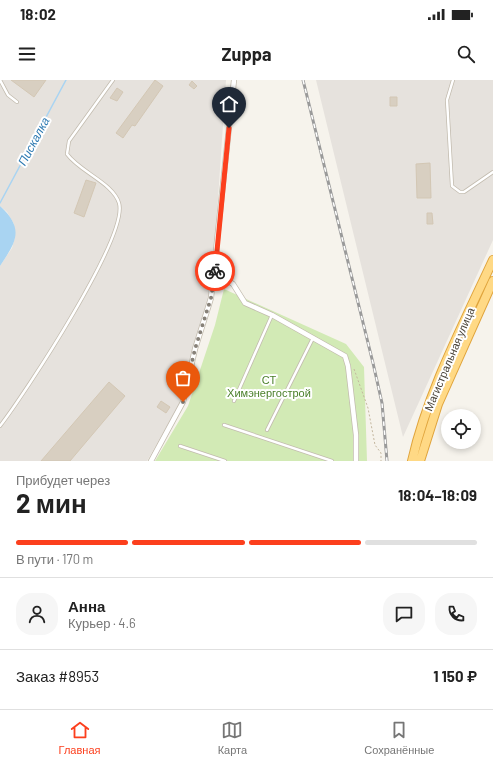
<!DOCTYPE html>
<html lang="ru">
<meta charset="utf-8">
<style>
:root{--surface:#fff;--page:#f6f6f6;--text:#222;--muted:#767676;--line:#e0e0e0;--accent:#fc3f1d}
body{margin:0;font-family:Barlow,sans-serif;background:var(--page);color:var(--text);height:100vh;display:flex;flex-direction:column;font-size:15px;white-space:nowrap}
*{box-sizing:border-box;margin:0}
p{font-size:13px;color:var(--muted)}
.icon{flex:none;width:22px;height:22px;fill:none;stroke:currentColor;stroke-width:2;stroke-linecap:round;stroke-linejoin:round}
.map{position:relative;height:381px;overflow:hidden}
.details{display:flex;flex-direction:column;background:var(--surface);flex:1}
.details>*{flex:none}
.fabs{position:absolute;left:441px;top:329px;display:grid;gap:8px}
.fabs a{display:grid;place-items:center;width:40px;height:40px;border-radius:50%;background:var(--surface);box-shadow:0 2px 6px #0003;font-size:20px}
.pin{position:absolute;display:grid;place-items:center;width:34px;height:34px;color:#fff;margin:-41px -17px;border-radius:50% 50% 50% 0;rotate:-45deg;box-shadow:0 0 4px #0007}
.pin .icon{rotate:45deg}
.courier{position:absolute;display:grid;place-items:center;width:40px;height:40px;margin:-20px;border:3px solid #fc3f1d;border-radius:50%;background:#fff;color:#222;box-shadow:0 1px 5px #0007}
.summary em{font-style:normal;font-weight:700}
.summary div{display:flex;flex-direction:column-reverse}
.summary{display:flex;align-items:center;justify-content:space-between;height:68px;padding:0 16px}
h1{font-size:26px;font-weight:700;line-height:30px}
.bar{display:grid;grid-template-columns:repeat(4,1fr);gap:6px 4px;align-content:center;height:48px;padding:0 16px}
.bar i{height:5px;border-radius:3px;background:var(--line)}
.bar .current{background:var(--accent)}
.bar p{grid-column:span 4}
.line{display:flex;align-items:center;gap:10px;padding:0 16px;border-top:1px solid var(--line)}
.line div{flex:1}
.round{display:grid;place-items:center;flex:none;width:42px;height:42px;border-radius:16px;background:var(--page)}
.status{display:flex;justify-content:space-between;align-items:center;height:28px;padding:0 20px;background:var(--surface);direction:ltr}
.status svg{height:11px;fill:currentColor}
header{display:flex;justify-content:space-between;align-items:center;height:52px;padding:0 16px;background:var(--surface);font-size:18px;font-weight:700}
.dock{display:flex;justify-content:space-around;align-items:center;height:56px;border-top:1px solid var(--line);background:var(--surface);font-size:11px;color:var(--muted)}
.dock a{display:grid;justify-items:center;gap:2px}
.dock .current{color:var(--accent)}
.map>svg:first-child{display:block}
.industrial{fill:#e6e2dd}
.green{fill:#d2eab5}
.water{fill:#a9d4f2}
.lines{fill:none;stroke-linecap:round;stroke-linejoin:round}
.stream{stroke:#a9d4f2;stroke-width:1.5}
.building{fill:#d8cfc1;stroke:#d3c7b4}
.service-casing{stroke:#c2bbae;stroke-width:4}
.minor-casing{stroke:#c2bbae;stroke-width:6}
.trunk-casing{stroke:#e0a43c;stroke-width:10}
.path{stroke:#c4b79f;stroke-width:1;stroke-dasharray:2 2;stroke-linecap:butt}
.service{stroke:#fff;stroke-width:2.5}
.minor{stroke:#fff;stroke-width:4.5}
.trunk{stroke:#ffd985;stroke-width:8}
.rail-casing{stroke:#9a9a9a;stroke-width:3}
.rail{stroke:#fff;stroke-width:1.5;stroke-dasharray:4.5;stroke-linecap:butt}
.done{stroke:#878178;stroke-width:4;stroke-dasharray:0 7.2}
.route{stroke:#fc3f1d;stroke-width:5}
.labels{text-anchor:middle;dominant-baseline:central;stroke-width:4;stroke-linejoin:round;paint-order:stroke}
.street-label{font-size:11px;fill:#4b4439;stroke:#fff}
.park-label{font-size:11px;fill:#4a7f2a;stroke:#fff}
.water-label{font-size:12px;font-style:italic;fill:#2e7ab2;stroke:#fff}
</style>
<div class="status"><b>18:02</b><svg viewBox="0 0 49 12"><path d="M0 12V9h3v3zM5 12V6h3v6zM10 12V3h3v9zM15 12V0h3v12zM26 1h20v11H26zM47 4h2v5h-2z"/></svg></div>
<header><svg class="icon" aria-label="menu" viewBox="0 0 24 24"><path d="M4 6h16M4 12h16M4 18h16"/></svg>Zuppa<svg class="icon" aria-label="search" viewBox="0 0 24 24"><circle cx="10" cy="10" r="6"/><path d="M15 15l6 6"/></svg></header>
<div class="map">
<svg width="493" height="381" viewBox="0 0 493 381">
<rect width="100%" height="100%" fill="#f6f3ec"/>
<!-- industrial -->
<path class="industrial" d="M0,0H226L211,223L181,321L147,381H0V186L12,168L15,157L14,144L7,132L0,126Z
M316,0H493V160L403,357Z"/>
<!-- green -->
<path class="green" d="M224,209L346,264L364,287L367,381H155L188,326L215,245Z"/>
<!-- water -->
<path class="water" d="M0,126C25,149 16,162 0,186Z"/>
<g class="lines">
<!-- stream -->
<path class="stream" d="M0,123L66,0"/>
</g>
<!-- building -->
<path class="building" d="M11,0H46L34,17Z
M155,0L163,6L135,46L132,45L123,58L116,53Z
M192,1L197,6L194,9L189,5Z
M117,8L123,12L117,21L110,18Z
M390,17H397V26H390Z
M430,83L431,118H417L416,84Z
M86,100L96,103L84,137L74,133Z
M427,133H432L433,144H427Z
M109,302L125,316L70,381H41Z
M161,321L170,327L166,333L157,327Z"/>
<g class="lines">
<!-- service casing -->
<g class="service-casing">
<path id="service" d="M0,0L8,15L17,22
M453,0L447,20L452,106L460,112H464L493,92
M234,321L272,235
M224,345L332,381
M0,346C24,315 129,156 119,123C113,103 80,92 67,74L69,61L113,0
M267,350L313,258
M180,366L225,381"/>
</g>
<!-- minor casing -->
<g class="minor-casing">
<path id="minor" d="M215,192L233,204L245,223L272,235L345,276L348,286L356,355V381
M151,381L183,322L195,269L211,218L234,0"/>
</g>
<!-- trunk casing -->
<g class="trunk-casing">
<path id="trunk" d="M412,381C428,311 463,245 493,180
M420,381L438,324L493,201"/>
</g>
<!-- path -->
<path class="path" d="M354,289L368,328L375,365L381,373V381"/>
<!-- service -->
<use href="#service" class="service"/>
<!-- minor -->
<use href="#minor" class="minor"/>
<!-- trunk -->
<use href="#trunk" class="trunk"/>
<!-- rail casing -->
<g class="rail-casing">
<path id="rail" d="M303,0L373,283L382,323L387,381"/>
</g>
<!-- rail -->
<use href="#rail" class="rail"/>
</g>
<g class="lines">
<!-- done -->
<path class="done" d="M183,322L195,269L211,218L215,191"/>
<!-- route -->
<path class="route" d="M215,191L229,48"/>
</g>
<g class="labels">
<!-- street labels -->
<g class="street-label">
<text transform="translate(449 279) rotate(-67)">Магистральная улица</text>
</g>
<!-- park labels -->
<g class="park-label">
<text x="269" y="299">СТ<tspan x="269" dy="13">Химэнергострой</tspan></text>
</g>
<!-- water labels -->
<g class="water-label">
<text transform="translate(33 61) rotate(-62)">Пискалка</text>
</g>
</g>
</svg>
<div class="fabs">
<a><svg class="icon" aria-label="locate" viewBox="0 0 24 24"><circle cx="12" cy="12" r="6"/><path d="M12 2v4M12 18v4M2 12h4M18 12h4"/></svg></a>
</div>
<div class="pin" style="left:183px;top:322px;background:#ea580c"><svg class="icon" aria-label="bag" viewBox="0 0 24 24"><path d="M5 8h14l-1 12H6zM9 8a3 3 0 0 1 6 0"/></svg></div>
<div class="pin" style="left:229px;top:48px;background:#1f2937"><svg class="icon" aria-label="home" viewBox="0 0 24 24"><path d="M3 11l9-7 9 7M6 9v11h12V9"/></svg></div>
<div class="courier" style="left:215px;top:191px"><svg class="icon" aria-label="bike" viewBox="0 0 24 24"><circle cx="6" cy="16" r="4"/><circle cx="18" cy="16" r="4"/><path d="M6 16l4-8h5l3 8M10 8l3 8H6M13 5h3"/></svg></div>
</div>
<section class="details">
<div class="summary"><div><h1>2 мин</h1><p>Прибудет через</p></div><em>18:04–18:09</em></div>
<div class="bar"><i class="current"></i><i class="current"></i><i class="current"></i><i></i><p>В пути · 170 m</p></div>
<div class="line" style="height:72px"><a class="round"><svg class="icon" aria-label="person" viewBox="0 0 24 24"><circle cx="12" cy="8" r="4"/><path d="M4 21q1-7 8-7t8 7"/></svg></a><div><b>Анна</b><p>Курьер · 4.6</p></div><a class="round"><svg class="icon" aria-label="chat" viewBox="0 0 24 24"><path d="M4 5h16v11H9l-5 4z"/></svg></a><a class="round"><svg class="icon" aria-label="phone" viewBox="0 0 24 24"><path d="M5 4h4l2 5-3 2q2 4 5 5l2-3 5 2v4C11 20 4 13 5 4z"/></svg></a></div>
<div class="line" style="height:52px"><div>Заказ #8953</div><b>1 150 ₽</b></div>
</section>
<nav class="dock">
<a class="current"><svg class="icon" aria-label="home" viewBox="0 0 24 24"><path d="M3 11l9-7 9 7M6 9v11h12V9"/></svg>Главная</a>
<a><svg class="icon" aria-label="map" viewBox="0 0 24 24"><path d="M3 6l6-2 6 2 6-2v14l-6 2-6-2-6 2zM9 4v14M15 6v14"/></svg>Карта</a>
<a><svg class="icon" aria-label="saved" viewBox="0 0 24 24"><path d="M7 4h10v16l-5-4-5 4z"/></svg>Сохранённые</a>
</nav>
